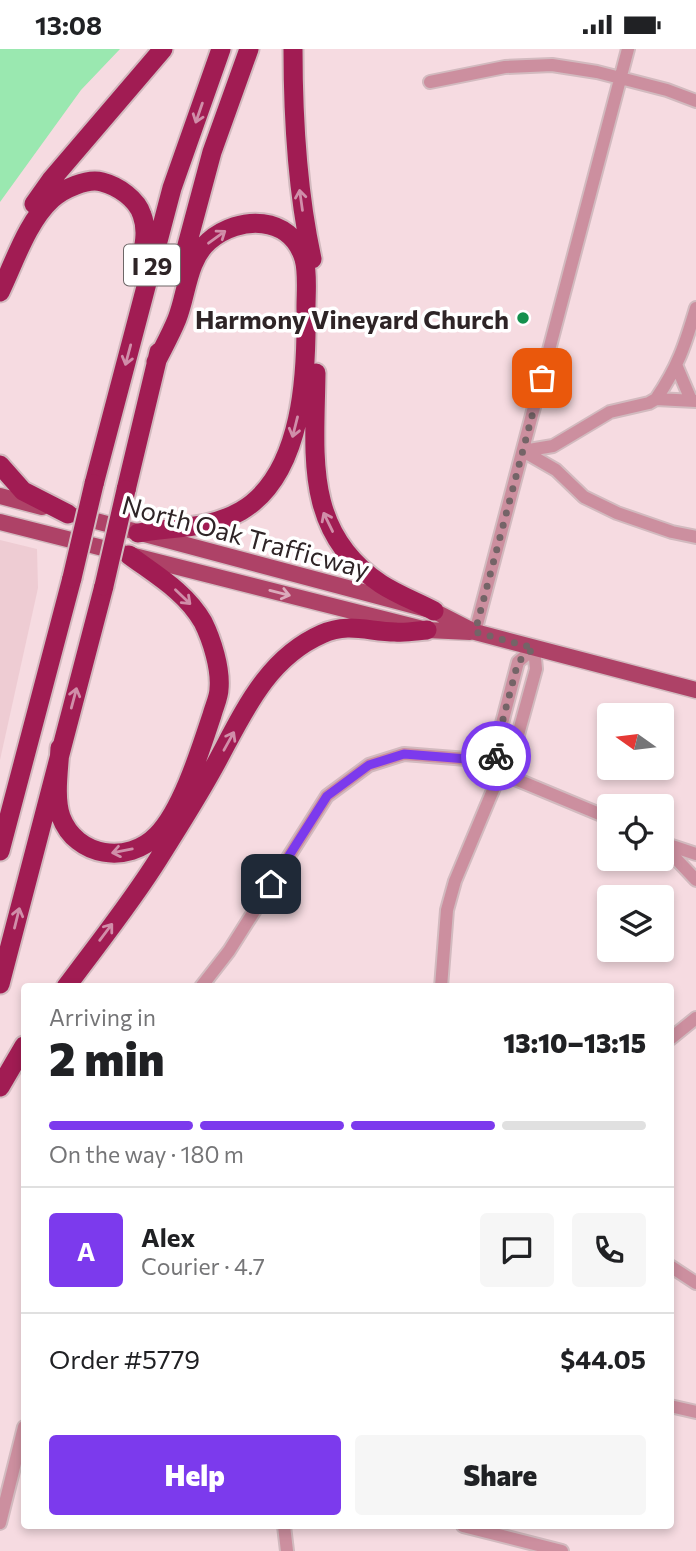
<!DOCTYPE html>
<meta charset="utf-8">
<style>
:root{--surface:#fff;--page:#f6f6f6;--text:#202124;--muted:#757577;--line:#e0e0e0;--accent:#7c3aed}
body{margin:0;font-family:Commissioner,sans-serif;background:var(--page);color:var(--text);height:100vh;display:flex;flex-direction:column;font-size:26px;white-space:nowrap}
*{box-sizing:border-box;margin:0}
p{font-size:23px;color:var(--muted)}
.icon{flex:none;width:38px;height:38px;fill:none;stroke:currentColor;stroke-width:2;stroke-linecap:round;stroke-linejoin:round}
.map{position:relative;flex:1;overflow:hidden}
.details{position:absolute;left:21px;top:934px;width:653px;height:546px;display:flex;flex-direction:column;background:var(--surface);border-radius:7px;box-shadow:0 4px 10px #0003}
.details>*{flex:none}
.needle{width:46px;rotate:284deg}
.controls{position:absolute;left:597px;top:654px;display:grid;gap:14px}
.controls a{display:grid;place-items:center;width:77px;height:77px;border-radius:7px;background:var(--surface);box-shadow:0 4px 10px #0003;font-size:35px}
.pin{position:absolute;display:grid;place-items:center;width:60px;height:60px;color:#fff;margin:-30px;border-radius:14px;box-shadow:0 4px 10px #0006}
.courier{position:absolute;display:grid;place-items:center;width:70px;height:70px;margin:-35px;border:5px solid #7c3aed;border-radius:50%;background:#fff;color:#222;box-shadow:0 2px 9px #0007}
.overview em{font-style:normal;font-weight:800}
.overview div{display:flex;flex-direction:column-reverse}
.overview{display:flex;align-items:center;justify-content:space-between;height:119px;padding:0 28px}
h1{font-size:46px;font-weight:800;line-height:52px}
.bar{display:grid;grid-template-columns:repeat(4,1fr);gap:10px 7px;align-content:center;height:84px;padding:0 28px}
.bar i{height:9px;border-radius:5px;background:var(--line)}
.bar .active{background:var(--accent)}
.bar p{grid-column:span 4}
.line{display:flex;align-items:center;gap:18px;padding:0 28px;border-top:2px solid var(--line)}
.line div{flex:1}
.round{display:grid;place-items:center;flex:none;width:74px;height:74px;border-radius:7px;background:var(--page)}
.cta{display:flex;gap:14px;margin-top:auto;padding:14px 28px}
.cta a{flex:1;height:80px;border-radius:7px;background:var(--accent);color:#fff;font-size:28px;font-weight:800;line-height:80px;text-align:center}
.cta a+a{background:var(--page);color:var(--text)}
.status{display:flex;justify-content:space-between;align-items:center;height:49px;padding:0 35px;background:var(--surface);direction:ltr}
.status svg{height:19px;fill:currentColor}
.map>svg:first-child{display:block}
.built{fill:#eeccd3}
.green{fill:#9ae8b0}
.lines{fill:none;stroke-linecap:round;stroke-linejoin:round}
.minor-casing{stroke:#d2babf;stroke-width:16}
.major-casing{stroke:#d2babf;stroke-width:19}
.highway-casing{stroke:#d2babf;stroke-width:23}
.minor{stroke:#cc8f9f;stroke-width:12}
.major{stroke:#ae4267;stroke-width:16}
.highway{stroke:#a11c53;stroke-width:19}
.highway-bridge-casing{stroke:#d2babf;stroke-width:23;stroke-linecap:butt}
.highway-bridge{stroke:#a11c53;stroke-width:19}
.oneway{stroke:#d08ea9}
.oneway2{stroke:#dbaabb}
.done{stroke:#746467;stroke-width:7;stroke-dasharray:0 12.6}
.route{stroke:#7c3aed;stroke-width:9}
.poi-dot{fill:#14904d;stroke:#fff;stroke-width:2.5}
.labels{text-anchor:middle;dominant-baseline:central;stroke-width:7;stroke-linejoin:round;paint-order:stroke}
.shield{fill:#fff;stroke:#6d6667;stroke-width:2}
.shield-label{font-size:24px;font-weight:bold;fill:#2e2426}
.poi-label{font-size:26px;font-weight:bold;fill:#2e2426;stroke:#fff;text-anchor:end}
.street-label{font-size:26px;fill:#2e2426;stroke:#fff}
</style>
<div class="status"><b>13:08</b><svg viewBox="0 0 49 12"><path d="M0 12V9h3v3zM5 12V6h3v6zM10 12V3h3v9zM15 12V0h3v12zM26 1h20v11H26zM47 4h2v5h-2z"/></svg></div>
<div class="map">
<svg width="696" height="1502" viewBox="0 0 696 1502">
<rect width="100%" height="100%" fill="#f6dbe1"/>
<!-- built -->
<path class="built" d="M0,491L37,500L38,539L0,711Z"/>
<!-- green -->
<path class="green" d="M0,0H120L81,41L0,153Z"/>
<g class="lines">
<!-- minor casing -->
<g class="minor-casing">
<path id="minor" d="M430,33L505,18L552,16L597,23L667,41L696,52
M677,318L691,351
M656,350C678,318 685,296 696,259
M523,402L556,421L584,448L617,464L672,483L696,488
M523,402L553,397L610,363L649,354L656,350L696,352
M475,583L628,0
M501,722L495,701L518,613L534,599
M663,794L696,805
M662,795L696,831
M201,938L229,902L327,747L369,716L404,705L467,710L609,769
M441,938L447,861L455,832L501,722L513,704L536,620L534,599
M670,990L696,969
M670,1217L696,1234
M670,1357L696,1363
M0,1474L24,1378
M284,1477L287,1502
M463,1477L562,1502"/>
</g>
<!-- major casing -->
<g class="major-casing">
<path id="major" d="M0,447L42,458
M77,467L434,562L475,583L696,641
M0,473L427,581L470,583"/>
</g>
<!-- highway casing -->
<g class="highway-casing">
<path id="highway" d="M293,0C293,71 297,141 312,210
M34,155L51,131L163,0
M179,226L212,103L249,0
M0,243C15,212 27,173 52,150C63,140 87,129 102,133C118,137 137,150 142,166C148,182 144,198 140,214
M316,324C315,406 303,483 381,535C398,546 417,553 434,562
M0,416L23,442L68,465
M94,435L172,139L221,0
M126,441L159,303
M138,484C173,478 210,480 241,462C304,425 307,322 306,258C306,243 308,224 304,210C291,166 239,166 209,192C187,211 187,245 177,270C171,285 163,299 156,313
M60,699C59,720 54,748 61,768C76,808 128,816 157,786C182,761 201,699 212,666C214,658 219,648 219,640C221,620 212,591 203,573C186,543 156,526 129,506
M0,802L72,529
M0,935L104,537
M66,938C97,896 131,854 159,809C178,779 197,749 214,718C242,667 265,610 322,585C348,573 370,583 395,583C406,584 416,582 427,581
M0,1038L24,997"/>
</g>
<!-- minor -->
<use href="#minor" class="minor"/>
<!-- major -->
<use href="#major" class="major"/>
<!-- highway -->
<use href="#highway" class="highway"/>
<!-- highway-bridge casing -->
<g class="highway-bridge-casing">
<path id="highway-bridge" d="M72,529L94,435
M104,537L126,441"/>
</g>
<!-- highway-bridge -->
<use href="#highway-bridge" class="highway-bridge"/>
</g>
<!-- one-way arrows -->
<defs><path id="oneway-shaft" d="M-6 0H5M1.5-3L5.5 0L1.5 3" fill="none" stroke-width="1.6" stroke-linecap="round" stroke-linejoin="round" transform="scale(1.75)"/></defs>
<g class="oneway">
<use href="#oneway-shaft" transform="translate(199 64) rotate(109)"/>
<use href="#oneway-shaft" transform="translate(301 151) rotate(-98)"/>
<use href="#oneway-shaft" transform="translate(217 188) rotate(-36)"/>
<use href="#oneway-shaft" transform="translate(128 306) rotate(105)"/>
<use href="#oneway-shaft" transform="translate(295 378) rotate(104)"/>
<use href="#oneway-shaft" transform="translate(328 473) rotate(-116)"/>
<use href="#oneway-shaft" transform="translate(183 548) rotate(44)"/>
<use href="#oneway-shaft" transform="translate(74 649) rotate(-75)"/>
<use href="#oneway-shaft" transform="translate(229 692) rotate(-61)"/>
<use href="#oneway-shaft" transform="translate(122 802) rotate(169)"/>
<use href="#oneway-shaft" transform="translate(17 869) rotate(-76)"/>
<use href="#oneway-shaft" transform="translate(106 883) rotate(-53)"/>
</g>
<use class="oneway2" href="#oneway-shaft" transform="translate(280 544) rotate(14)"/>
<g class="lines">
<!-- done -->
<path class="done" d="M496,707L495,701L518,613L534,599L475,583L542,329"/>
<!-- route -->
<path class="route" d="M271,835L327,747L369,716L404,705L467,710L501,722L496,707"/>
</g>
<!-- markers -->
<circle class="poi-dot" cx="523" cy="269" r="7"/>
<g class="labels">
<!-- shield labels -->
<rect class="shield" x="124" y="195.5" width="56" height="41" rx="5"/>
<g class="shield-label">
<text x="152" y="216">I 29</text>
</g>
<!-- poi labels -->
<g class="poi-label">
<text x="509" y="269">Harmony Vineyard Church</text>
</g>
<!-- street labels -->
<g class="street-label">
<text transform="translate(246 487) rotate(15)">North Oak Trafficway</text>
</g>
</g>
</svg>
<div class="controls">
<a><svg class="needle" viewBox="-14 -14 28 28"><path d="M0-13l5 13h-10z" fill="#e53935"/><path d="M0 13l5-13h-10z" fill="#757577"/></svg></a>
<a><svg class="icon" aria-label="locate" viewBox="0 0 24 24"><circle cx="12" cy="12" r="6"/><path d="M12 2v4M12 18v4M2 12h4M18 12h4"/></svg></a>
<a><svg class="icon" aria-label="layers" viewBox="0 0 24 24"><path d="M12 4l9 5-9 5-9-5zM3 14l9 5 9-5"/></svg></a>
</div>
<div class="pin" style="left:542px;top:329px;background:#ea580c"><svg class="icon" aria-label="bag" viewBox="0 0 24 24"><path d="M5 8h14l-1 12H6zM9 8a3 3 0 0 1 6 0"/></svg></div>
<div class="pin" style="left:271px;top:835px;background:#1f2937"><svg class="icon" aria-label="home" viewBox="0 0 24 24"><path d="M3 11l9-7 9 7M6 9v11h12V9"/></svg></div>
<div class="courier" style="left:496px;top:707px"><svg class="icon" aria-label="bike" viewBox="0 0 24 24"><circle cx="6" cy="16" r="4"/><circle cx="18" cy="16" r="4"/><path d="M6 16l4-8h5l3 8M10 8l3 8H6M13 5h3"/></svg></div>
<section class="details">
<div class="overview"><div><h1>2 min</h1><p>Arriving in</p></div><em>13:10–13:15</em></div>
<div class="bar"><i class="active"></i><i class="active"></i><i class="active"></i><i></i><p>On the way · 180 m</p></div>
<div class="line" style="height:126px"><b class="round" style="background:var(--accent);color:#fff">A</b><div><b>Alex</b><p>Courier · 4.7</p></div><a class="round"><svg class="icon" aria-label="chat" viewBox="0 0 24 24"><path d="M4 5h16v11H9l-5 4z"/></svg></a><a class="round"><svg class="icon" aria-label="phone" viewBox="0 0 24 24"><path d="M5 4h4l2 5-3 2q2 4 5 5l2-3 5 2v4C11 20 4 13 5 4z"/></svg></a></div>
<div class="line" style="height:91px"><div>Order #5779</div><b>$44.05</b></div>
<div class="cta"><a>Help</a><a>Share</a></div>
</section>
</div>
